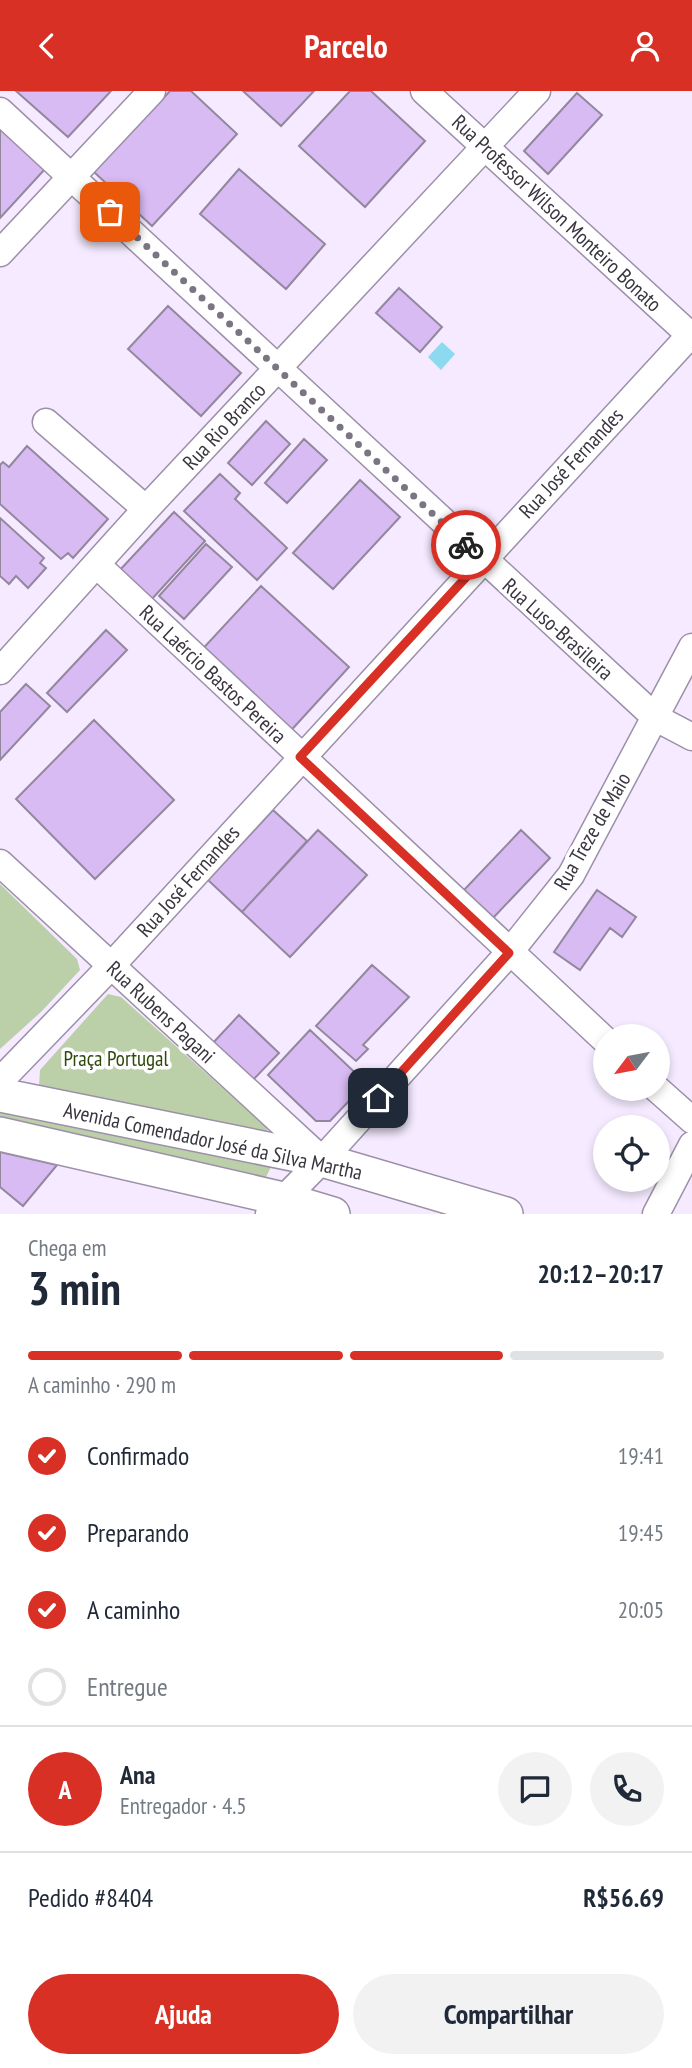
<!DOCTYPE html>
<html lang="pt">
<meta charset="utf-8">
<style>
:root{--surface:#fff;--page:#f2f2f3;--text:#1f2937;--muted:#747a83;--line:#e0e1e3;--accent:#d93025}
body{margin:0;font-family:"PT Sans Narrow",sans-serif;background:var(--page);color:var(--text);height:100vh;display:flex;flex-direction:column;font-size:26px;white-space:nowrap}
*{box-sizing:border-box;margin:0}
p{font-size:23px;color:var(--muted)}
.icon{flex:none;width:38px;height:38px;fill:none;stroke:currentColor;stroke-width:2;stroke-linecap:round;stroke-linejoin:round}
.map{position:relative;height:1123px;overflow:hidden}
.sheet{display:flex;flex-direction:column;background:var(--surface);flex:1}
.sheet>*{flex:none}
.needle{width:46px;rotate:238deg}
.tools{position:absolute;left:593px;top:933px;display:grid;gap:14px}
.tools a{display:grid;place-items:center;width:77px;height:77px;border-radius:50%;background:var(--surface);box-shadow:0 4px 10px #0003;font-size:35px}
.pin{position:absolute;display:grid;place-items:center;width:60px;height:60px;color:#fff;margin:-30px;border-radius:14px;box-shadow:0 4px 10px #0006}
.courier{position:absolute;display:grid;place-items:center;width:70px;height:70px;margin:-35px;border:5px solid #d93025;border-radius:50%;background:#fff;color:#222;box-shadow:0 2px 9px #0007}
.summary em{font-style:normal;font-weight:800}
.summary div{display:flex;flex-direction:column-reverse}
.summary{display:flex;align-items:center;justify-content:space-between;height:119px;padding:0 28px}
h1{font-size:46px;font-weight:800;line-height:52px}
.bar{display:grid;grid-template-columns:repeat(4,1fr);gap:10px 7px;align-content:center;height:84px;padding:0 28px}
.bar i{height:9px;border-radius:5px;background:var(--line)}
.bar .active{background:var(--accent)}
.bar p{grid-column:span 4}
.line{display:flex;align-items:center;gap:18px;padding:0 28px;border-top:2px solid var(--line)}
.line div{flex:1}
.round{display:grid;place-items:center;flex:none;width:74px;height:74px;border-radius:37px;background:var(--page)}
ol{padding:0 28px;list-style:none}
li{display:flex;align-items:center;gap:21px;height:77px}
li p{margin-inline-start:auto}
li .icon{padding:7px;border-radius:50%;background:var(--accent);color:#fff;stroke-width:4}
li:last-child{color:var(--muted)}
li i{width:38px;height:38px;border:4px solid var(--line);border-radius:50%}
.action{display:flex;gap:14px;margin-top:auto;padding:14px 28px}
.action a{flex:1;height:80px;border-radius:42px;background:var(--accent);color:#fff;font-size:28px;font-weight:800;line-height:80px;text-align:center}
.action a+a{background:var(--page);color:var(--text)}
header{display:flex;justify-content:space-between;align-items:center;height:91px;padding:0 28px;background:var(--accent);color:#fff;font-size:32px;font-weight:800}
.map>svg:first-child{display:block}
.green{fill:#bbd0a9}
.water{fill:#8cd9f0}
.building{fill:#d8bbf3;stroke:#93879e;stroke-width:2}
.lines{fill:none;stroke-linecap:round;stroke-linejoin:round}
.minor-casing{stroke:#9c90a8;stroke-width:29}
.major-casing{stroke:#9c90a8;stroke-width:36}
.minor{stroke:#fff;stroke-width:26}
.major{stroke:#fff;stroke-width:33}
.done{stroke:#7b7482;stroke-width:7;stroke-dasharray:0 12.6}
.route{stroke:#d93025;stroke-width:9}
.labels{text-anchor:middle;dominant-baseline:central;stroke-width:7;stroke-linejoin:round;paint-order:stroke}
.street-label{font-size:21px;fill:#3a353f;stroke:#fff}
.park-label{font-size:21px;fill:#2f490d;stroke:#fff}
</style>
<header><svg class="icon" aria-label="back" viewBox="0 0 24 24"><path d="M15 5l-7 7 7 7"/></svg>Parcelo<svg class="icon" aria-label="person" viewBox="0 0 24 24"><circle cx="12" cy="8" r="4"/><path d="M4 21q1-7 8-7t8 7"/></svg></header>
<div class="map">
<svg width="692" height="1123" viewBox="0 0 692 1123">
<rect width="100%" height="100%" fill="#f5eaff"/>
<!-- green -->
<path class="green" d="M0,793L77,868L80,879L42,920L0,958Z
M108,903L121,906L266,1036L270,1048L46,1001L39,995L40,979Z
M0,1016L272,1074L265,1088L0,1029Z"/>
<!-- water -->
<path class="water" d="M442,251L455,263L441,279L428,266Z"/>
<!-- building -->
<path class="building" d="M16,0H111L68,46Z
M170,0H191L237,43L152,135L94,81Z
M243,0H314L281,35Z
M350,0H371L425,50L365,116L299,55Z
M577,2L602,24L548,83L524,60Z
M0,36L45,78L0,127Z
M239,78L325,153L286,198L200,123Z
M399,197L442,236L420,261L376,222Z
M168,215L241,282L201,325L128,258Z
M266,330L290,353L252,394L228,372Z
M304,348L327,369L287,412L265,392Z
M27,355L108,428L73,467L68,462L61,468L0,413V374L3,371L9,376Z
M220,383L240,402L235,408L287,457L257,489L184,420Z
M360,389L400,426L333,498L293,462Z
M174,421L205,450L151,509L119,480Z
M0,427L44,467L40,472L46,477L28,497L16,485L9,493L0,485Z
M206,453L232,476L184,528L159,505Z
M261,495L349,576L285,646L197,564Z
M106,539L127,559L67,621L47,602Z
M26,593L50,615L0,669V621Z
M94,629L174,709L95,788L16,708Z
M273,719L307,750L242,821L208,789Z
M318,739L367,784L290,866L242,821Z
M521,739L550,767L493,827L464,799Z
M597,799L636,826L622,846L610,837L580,879L554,861Z
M372,874L409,906L363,954L368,958L356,970L316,935Z
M239,924L279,962L252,990L212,953Z
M310,939L366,992L330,1030H316L268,984Z
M0,1061L57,1074L23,1115L0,1096Z"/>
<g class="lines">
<!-- minor casing -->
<g class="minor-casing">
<path id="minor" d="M424,0L690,244
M0,20L656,627L692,646
M0,162L152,0
M46,331L146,418
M97,474L606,950
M0,580L146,418L537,0
M0,772L322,1069
M0,990L111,875L692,242
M657,998L692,1029
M269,1123L322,1069L509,862L571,784L692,556
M656,1123L692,1054"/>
</g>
<!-- major casing -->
<g class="major-casing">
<path id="major" d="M0,1004L322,1069L506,1123
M0,1043L283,1108L333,1123"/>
</g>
<!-- minor -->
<use href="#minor" class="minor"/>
<!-- major -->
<use href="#major" class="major"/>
</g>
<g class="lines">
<!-- done -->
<path class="done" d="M110,121L466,454"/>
<!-- route -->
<path class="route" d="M378,1007L509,862L300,666L482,469L466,454"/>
</g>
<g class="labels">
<!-- street labels -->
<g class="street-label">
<text transform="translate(557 122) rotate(43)">Rua Professor Wilson Monteiro Bonato</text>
<text transform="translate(224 335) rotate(-47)">Rua Rio Branco</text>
<text transform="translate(571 372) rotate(-47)">Rua José Fernandes</text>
<text transform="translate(558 538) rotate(42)">Rua Luso-Brasileira</text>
<text transform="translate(213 583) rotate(43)">Rua Laércio Bastos Pereira</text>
<text transform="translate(592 740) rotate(-60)">Rua Treze de Maio</text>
<text transform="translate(188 790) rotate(-48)">Rua José Fernandes</text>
<text transform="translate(161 921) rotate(43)">Rua Rubens Pagani</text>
<text transform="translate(213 1050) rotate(12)">Avenida Comendador José da Silva Martha</text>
</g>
<!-- park labels -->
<g class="park-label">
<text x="116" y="967">Praça Portugal</text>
</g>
</g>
</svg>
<div class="tools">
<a><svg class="needle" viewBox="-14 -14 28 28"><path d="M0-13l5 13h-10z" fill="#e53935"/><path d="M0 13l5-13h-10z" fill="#747a83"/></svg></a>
<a><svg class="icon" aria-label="locate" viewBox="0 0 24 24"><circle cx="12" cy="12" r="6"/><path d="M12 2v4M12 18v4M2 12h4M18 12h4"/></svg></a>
</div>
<div class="pin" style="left:110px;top:121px;background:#ea580c"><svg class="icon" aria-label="bag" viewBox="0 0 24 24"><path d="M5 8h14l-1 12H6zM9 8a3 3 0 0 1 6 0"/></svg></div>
<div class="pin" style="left:378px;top:1007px;background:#1f2937"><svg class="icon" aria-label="home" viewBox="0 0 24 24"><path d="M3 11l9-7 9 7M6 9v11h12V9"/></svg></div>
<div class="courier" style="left:466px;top:454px"><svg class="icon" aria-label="bike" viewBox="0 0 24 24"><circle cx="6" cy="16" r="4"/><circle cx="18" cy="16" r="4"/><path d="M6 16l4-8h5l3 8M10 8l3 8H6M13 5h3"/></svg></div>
</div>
<section class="sheet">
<div class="summary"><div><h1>3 min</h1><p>Chega em</p></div><em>20:12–20:17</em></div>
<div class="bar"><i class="active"></i><i class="active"></i><i class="active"></i><i></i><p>A caminho · 290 m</p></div>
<ol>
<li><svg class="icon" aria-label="check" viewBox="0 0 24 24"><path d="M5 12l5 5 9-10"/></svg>Confirmado<p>19:41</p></li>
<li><svg class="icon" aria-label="check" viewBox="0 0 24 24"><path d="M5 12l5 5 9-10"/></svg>Preparando<p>19:45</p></li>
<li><svg class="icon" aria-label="check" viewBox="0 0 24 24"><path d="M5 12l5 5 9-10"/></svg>A caminho<p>20:05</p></li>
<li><i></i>Entregue</li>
</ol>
<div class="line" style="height:126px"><b class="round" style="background:var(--accent);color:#fff">A</b><div><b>Ana</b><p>Entregador · 4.5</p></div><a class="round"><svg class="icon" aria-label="chat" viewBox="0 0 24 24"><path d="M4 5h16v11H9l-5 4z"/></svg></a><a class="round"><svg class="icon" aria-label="phone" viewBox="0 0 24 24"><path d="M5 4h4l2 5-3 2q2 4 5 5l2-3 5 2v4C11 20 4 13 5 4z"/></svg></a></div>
<div class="line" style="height:91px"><div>Pedido #8404</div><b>R$56.69</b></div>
<div class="action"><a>Ajuda</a><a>Compartilhar</a></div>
</section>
